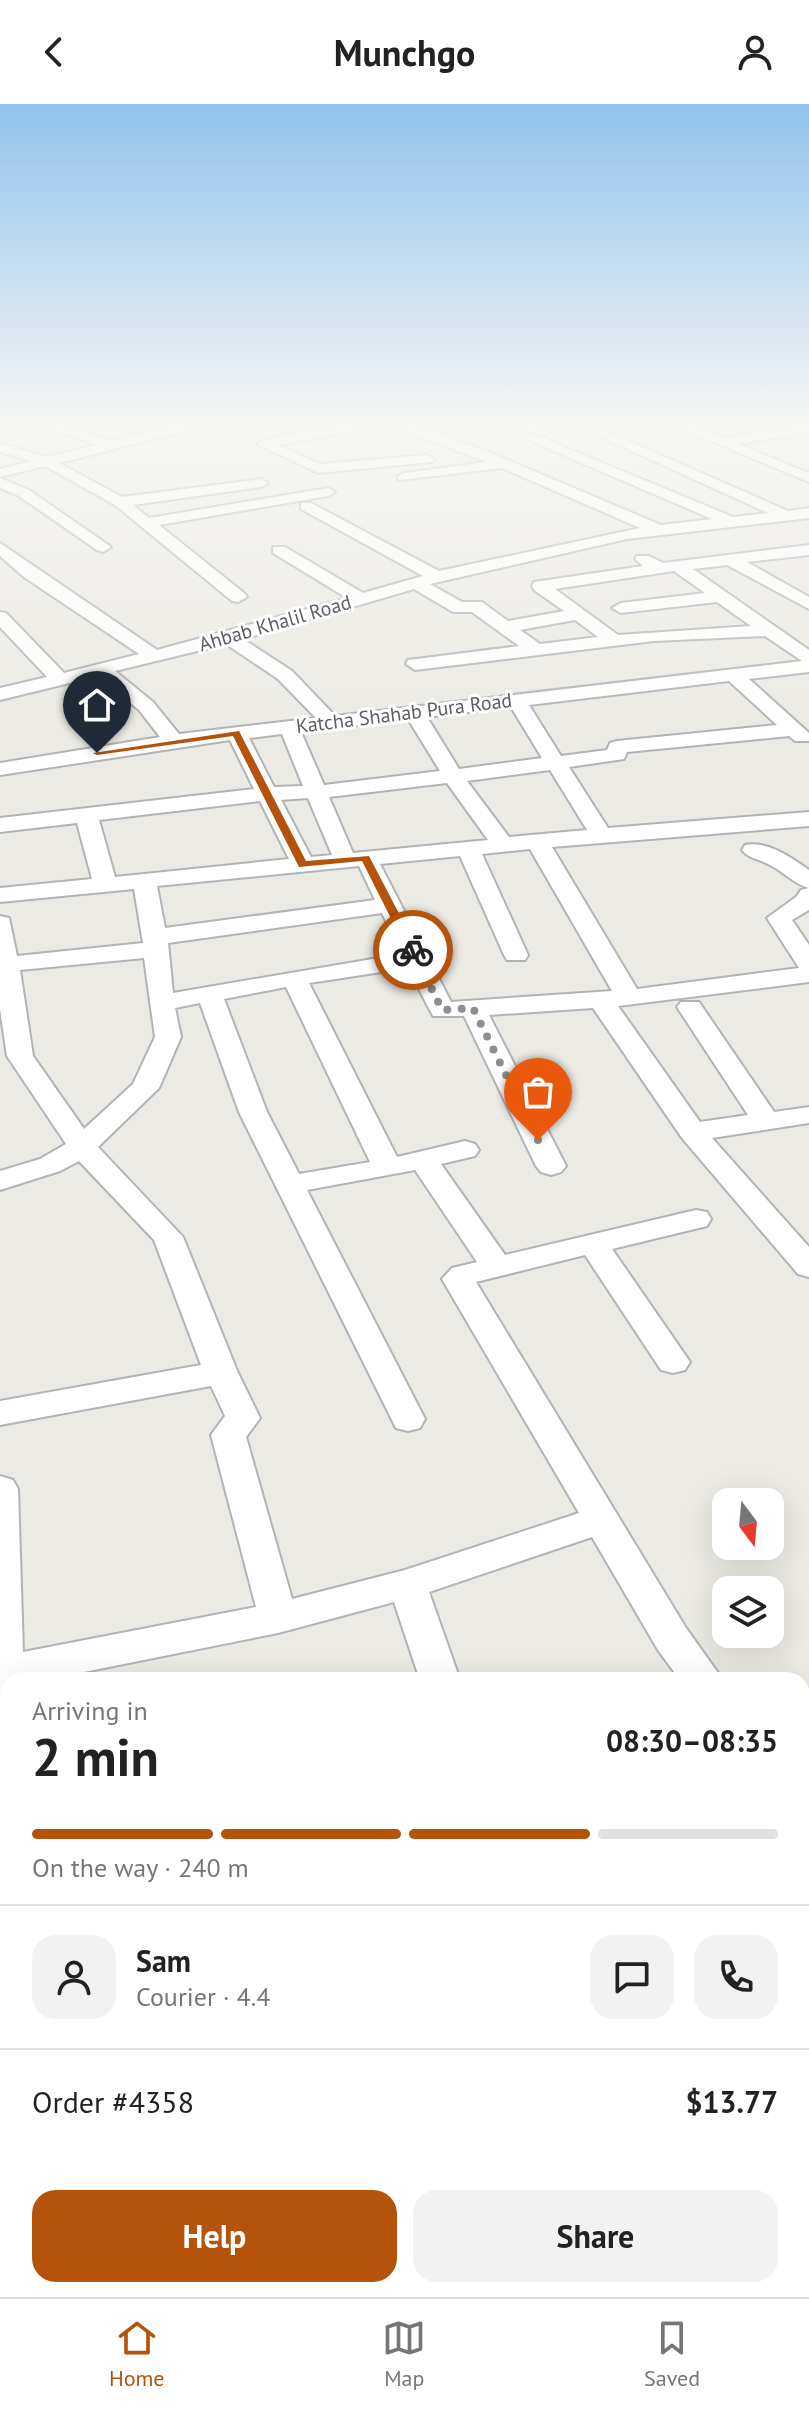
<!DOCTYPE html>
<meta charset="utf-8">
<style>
:root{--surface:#fff;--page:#f2f2f2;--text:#222;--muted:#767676;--line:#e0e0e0;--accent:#b45309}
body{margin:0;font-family:"PT Sans",sans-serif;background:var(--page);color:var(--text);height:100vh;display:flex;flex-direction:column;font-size:30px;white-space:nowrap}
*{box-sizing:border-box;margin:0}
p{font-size:26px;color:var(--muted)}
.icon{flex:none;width:44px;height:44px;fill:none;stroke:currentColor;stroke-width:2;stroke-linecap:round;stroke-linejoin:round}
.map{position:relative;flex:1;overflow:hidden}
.details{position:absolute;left:0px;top:1568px;width:810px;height:626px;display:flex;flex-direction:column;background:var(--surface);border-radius:24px 24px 0 0;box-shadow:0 8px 32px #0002}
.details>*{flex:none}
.needle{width:52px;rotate:164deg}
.buttons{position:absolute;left:712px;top:1384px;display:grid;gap:16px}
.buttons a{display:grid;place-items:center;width:72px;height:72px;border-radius:16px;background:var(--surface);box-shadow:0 8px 32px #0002;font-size:40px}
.pin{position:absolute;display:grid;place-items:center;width:68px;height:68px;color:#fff;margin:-82px -34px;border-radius:50% 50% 50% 0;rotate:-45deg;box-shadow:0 0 8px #0007}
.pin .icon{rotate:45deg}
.courier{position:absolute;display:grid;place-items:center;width:80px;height:80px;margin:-40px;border:6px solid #b45309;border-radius:50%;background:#fff;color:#222;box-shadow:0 2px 10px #0007}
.headline em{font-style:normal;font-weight:800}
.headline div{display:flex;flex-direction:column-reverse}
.headline{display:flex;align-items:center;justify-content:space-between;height:136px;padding:0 32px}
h1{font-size:52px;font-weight:800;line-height:60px}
.bar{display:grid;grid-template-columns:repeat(4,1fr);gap:12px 8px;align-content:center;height:96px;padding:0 32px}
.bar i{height:10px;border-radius:6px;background:var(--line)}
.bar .selected{background:var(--accent)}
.bar p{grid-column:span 4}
.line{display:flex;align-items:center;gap:20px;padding:0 32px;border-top:2px solid var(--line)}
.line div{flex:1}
.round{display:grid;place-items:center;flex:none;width:84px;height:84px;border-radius:24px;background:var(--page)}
.cta{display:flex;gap:16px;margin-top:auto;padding:16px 32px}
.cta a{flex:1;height:92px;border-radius:24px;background:var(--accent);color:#fff;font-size:32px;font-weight:800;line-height:92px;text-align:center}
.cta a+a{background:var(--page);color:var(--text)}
header{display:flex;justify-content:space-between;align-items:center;height:104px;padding:0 32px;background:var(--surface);font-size:36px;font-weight:800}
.tab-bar{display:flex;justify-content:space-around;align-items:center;height:112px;border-top:2px solid var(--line);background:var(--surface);font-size:22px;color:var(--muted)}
.tab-bar a{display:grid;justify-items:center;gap:4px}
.tab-bar .selected{color:var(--accent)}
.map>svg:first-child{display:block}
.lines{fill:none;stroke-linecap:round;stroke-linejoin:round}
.minor-casing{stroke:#b1b4b7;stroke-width:4}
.major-casing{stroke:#dfb56a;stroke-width:4}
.minor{fill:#fff;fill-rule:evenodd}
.major{fill:#f5e4b1;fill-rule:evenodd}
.route{fill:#b45309}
.done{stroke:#8e9090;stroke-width:8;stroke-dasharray:0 14.4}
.labels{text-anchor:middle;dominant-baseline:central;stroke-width:6;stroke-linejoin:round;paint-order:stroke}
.far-street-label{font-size:20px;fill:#5c5f62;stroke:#fff}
</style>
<header><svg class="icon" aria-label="back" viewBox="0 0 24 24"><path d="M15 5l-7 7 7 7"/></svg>Munchgo<svg class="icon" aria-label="person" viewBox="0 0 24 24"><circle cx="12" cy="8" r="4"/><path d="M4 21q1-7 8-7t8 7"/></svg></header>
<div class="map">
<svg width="809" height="2193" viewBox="0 0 809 2193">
<rect width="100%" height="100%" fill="#eceae4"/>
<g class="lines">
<!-- minor casing -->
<g class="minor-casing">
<path id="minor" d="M28,316H48L113,337L197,316H220L218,319L59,359L122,393L261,375L268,379L261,383L133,401L149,414L328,384L335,388L328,392L159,421L244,489L247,493L238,498L232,497L115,401L45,362L0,373V365L31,357L0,348V339L47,353L97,341Z
M367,316H399L479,344L661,421L712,415L521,333L533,330L733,413L768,409L568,318L581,316L788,407L809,404V414L627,435L430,480L462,498H482L508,517L564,507L534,486L532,482L534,478L643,462L635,455L637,452H649L663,459L809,441V451L747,458L809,493V505L727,461L693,465L809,546V568L749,575L809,629V637H795L789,632L627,648L624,655L569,663L608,724L809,708V722L552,743L637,885L799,864L767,814L796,793L801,786L809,784C794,780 784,768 770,761C760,755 749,755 742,746L745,741C767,736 792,754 809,766V806L792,816L809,841V878L618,902L700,1018L748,1011L677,903L681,898H699L774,1008L809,1003V1019L712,1034L809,1143V1173L798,1170L682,1034L593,904L489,911L566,1062L561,1068L551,1071L541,1068L536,1062L464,912H433L408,864L309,879L397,1053L465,1037L475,1040L479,1046L475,1052L441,1060L505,1151L696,1106L707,1108L711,1115L707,1122L612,1145L690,1258L685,1266L673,1269L661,1266L585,1151L476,1178L686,1524L723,1576H680L658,1546L592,1433L429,1488L460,1576H420L394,1498L278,1529L44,1576H8V1699L0,1702V1372L13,1376L18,1385L23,1548L256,1503L211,1331L225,1312L211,1282L0,1321V1297L201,1261L154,1136L79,1057L60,1067L0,1086V1067L40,1055L66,1040L7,952L0,905V812L9,814L17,852L143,839L134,785L0,798V784L92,775L77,719L0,728V714L254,685L230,636L0,671V659L160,633L139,606L98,572L0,596V584L47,573L0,523V508L6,509L64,569L139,550L24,473L0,452V439L157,546L347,494L273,449V443H285L363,489L423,472L301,405V399H311L439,467L640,424L502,364L399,376L397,373L404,369L487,358L386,320L278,341L320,360L427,351L434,355L432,358L318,369L257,340L264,336ZM674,467L705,489L621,499L612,504L621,509L717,498L751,522L618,531L555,485ZM414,485L453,508H472L519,542L408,556L406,560L415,566L654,537L765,532L802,557L335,612L292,567L243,535ZM575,516L598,533L540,540L520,526ZM226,540L278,575L316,614L179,630L153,598L115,567ZM729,577L777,621L617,637L610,639L607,646L561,652L529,601ZM511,603L542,654L459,665L427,613ZM408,615L440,667L324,681L301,628ZM282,630L303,682L274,683L249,634ZM550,666L587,726L509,733L467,677ZM447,679L488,736L353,749L329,693ZM308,694L332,751L311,753L281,696ZM260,697L289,755L115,773L99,716ZM530,745L612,887L451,898L380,760L460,752L504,851L507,856H525L528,851L482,750ZM359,762L375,796L165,824L157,782ZM382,809L402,850L173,889L168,839ZM144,854L155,933L133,980L84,1025L33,952L20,866ZM286,883L370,1058L299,1070L267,1008L224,895ZM200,899L239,1008L396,1324L408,1327L420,1324L425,1315L307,1086L415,1066L477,1158L452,1164L442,1175L579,1409L405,1466L292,1495L246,1333L260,1314L238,1269L183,1133L98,1043L159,984L181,933L175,904Z
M495,316H516L550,328L543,332Z
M661,316H679L723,334L809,320V328L738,340L809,369V378Z
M0,374L29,386L111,443L103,448L97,446L19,392L0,384Z
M0,1936L8,1938V1984L0,1982Z
M809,2079V2131L802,2132V2080Z
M159,2186H213L215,2193H161Z
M580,2186H634L635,2193H581Z"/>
</g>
<!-- major casing -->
<g class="major-casing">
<path id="major" d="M809,1656V1706L802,1708V1658Z
M809,1720V1772L802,1775V1723Z
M802,1830H809V1886H802Z
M8,2059V2186H24L0,2193V2062Z"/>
</g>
<!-- minor -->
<use href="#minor" class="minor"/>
<!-- major -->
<use href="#major" class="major"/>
</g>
<!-- sky -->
<linearGradient id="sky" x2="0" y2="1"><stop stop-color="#90c3ed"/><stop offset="0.51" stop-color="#f6f6f3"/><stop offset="1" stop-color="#f6f6f3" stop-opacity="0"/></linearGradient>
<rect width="809" height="623" fill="url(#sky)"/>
<!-- route -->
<path class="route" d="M239,627L306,757L369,752L418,846L416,849L407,846L362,757L299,763L233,632L97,651L93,649Z"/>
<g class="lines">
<!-- done -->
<path class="done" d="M413,846L442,906L473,904L538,1036"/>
</g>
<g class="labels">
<!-- far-street labels -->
<g class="far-street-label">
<text transform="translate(275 519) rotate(-16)">Ahbab Khalil Road</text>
<text transform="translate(404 609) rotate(-7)">Katcha Shahab Pura Road</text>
</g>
</g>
</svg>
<div class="buttons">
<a><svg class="needle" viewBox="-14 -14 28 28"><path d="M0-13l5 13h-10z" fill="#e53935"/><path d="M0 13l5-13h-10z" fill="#767676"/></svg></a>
<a><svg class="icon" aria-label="layers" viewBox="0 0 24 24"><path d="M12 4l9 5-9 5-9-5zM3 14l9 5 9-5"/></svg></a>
</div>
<div class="pin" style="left:538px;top:1036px;background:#ea580c"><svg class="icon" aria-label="bag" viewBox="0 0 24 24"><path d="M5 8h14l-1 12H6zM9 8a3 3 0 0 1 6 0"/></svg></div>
<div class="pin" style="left:97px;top:649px;background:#1f2937"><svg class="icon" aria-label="home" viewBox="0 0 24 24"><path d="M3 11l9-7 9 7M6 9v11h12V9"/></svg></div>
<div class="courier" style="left:413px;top:846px"><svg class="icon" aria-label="bike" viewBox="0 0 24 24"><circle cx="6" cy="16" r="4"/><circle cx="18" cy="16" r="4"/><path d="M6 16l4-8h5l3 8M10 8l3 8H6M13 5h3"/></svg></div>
<section class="details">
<div class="headline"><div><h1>2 min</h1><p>Arriving in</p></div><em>08:30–08:35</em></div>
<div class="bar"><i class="selected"></i><i class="selected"></i><i class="selected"></i><i></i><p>On the way · 240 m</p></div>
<div class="line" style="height:144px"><a class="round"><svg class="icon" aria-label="person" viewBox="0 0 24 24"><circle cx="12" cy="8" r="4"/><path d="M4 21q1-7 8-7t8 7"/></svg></a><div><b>Sam</b><p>Courier · 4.4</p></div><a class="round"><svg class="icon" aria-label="chat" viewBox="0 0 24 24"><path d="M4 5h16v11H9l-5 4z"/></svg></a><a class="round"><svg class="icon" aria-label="phone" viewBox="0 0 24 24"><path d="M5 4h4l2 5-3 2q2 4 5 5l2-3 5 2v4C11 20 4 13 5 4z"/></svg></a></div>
<div class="line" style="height:104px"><div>Order #4358</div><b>$13.77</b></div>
<div class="cta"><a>Help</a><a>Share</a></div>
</section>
</div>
<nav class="tab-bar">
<a class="selected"><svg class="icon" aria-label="home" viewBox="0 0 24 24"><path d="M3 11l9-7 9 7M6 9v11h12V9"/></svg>Home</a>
<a><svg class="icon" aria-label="map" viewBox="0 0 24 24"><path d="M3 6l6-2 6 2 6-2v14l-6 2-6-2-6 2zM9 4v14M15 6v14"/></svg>Map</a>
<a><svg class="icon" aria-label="saved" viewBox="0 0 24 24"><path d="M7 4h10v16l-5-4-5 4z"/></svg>Saved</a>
</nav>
